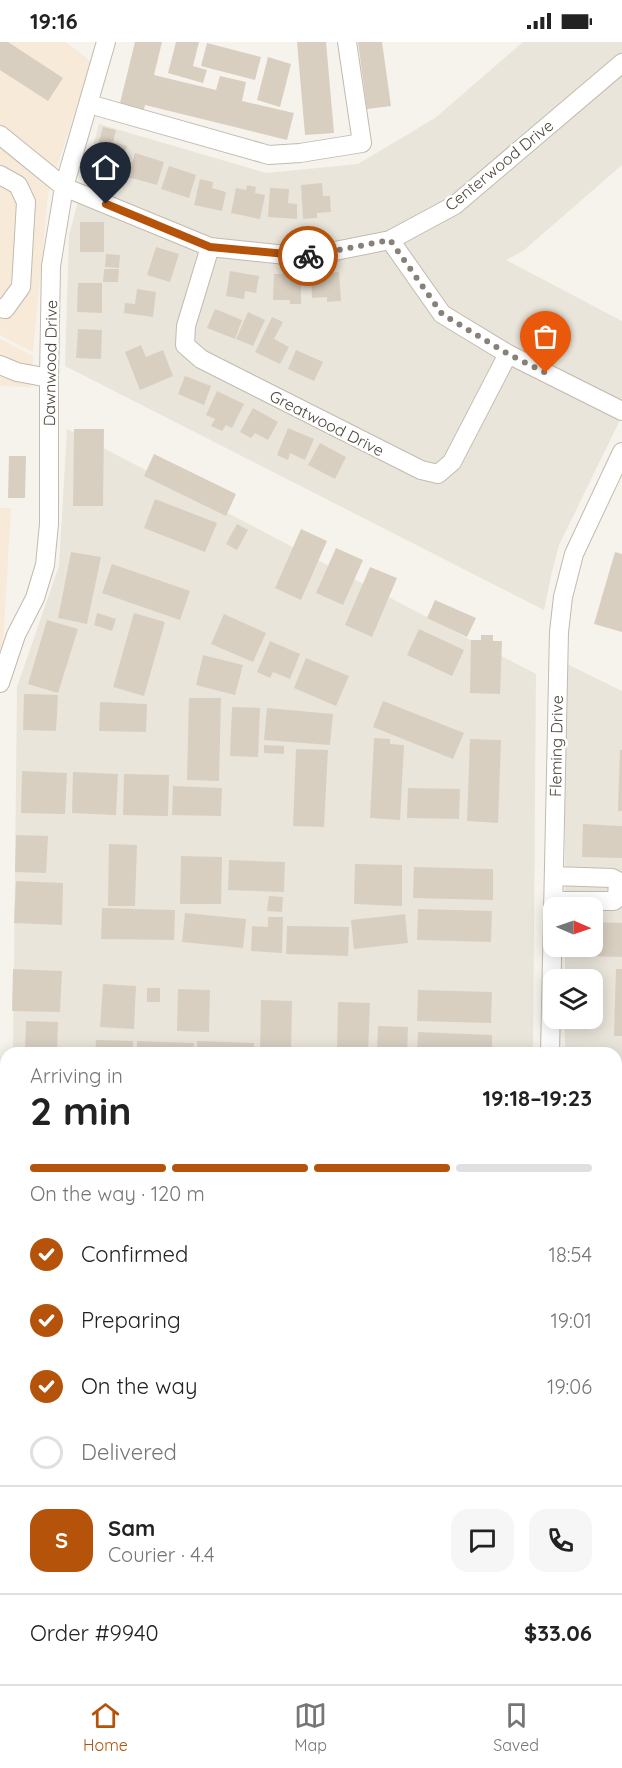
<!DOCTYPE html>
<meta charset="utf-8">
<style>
:root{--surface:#fff;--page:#f6f6f6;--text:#222;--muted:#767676;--line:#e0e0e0;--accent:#b45309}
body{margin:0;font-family:Quicksand,sans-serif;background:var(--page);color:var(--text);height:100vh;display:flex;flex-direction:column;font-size:22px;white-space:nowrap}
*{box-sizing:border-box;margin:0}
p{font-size:20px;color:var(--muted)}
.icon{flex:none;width:33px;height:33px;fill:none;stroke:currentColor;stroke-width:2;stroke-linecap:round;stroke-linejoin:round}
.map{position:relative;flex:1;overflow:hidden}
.drawer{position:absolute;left:0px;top:1005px;width:622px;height:638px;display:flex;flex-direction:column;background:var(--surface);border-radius:18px 18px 0 0;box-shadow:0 3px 15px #0003}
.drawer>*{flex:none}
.needle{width:39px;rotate:92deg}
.buttons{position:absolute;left:543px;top:855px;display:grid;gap:12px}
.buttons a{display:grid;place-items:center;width:60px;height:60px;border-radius:12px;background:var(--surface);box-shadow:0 3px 15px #0003;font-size:30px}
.pin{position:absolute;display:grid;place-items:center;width:51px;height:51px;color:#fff;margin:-62px -26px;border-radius:50% 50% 50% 0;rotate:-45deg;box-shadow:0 0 6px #0007}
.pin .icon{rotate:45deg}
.courier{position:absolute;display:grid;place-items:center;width:60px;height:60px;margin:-30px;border:4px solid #b45309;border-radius:50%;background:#fff;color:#222;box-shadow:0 2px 8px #0007}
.head em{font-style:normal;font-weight:700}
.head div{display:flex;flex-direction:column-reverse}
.head{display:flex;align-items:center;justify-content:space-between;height:102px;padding:0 30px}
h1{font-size:39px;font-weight:700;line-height:45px}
.bar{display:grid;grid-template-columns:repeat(4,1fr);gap:9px 6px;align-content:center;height:72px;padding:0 30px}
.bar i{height:8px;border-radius:4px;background:var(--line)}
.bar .active{background:var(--accent)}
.bar p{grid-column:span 4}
.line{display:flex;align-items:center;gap:15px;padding:0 30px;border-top:2px solid var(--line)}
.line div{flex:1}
.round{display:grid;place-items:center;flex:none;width:63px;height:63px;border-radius:18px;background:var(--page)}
ol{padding:0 30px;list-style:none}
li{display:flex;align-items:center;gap:18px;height:66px}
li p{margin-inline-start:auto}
li .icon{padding:6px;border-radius:50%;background:var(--accent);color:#fff;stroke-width:4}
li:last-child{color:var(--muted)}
li i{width:33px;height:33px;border:3px solid var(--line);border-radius:50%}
.status{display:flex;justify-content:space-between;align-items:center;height:42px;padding:0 30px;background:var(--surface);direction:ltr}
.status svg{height:16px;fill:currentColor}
.dock{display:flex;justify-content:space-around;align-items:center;height:84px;border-top:2px solid var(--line);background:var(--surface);font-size:16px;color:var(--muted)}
.dock a{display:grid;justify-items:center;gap:3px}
.dock .active{color:var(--accent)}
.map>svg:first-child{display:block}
.residential{fill:#eae5da}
.commercial{fill:#f7ead8}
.building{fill:#d8cfc1}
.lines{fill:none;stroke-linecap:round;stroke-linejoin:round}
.minor-casing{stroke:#c2bbae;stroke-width:20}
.major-casing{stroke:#e6c16a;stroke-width:24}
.minor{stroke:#fff;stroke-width:18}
.major{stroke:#ffe39c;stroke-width:22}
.done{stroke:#878178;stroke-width:6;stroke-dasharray:0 10.8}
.route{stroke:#b45309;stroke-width:8}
.labels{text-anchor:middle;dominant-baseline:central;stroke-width:5;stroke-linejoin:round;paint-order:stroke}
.street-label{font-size:16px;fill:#4b4439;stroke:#fff}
</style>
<div class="status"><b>19:16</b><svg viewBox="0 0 49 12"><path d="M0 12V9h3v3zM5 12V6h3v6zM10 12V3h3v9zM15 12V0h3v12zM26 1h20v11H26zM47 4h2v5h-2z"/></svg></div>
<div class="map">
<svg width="622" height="1642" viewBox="0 0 622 1642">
<rect width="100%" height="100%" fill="#f6f3ec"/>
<!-- residential -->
<path class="residential" d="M523,0H622V123L523,209L506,218L622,279V374L559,503L551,534L544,568L65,324L69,193L99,82L266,131L358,122L435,76Z
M67,387L536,632L533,1011H13L17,645L59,524Z
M565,621L622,649V1031H617L616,1011H565V977L592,976V938L565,937V905L592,904V866L565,865Z"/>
<!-- commercial -->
<path class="commercial" d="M0,0H66L91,20L48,153L33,310L0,293Z
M0,297L33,314L31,345L0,344Z
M0,466H11L2,620L0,624Z
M622,1464V1642H295L301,1636H616V1465Z
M0,1523L6,1530V1636L92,1637L97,1642H0Z"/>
<!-- building -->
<path class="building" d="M0,0H8L63,36L48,59L0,28Z
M135,0H162L154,33L216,48L220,34L246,40L242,59L294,71L287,98L145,63L143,71L119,65Z
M176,0H199L193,24L207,28L203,41L168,31Z
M297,0H326L334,91L305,93Z
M358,0H382L391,64L367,67Z
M207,1L261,15L255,38L201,24Z
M268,15L291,22L280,65L257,58Z
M103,85L116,88L113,100L127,104L119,132L105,128L108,120L94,116Z
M135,111L164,120L157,143L128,135Z
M169,124L196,133L189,156L161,147Z
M200,137L213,140L212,146L226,150L222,169L194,163Z
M322,141L323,154H330L331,170L317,171V176L303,177L301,143Z
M247,143L256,145L255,151L265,153L260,177L231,171L236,146L246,148Z
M270,146L289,147L288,161L297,162V177L268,175Z
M80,180H104V210H80Z
M156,205L179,212L170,240L147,233Z
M106,212L120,213L119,226L105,225Z
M104,227H119L118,240H103Z
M230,229L259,234L256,251L245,249L244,257L226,254Z
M339,230L341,259L327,260V255L312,256L311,232Z
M274,232H290L289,238L301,239V262H290V258H273Z
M78,241H102V271L77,270Z
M137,247L156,250L153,275L124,271L125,261L135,262Z
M215,267L242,278L235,297L207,286Z
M248,270L265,278L253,304L236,297Z
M272,275L283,280L274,297L289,305L280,322L255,310Z
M78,287L102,288L101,317L76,316Z
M141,303L146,315L163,308L173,334L140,348L125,310Z
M296,308L323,320L314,339L288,327Z
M185,334L211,344L204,363L178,352Z
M217,349L244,362L232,386L226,383L222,389L211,384L215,377L206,373Z
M253,366L278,380L268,398L255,391L251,396L240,390Z
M288,386L314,397L305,418L290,411L288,418L277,413Z
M74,387H104L103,464H73Z
M320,401L346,415L335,437L308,423Z
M154,412L236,452L226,474L144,434Z
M9,414H26L25,456H8Z
M155,457L217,481L205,510L144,486Z
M237,482L248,488L237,508L226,502Z
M301,487L327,499L301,558L275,546Z
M336,506L363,518L343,563L316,551Z
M71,510L101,515L87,582L58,576Z
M615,510L622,512V590L594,582Z
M112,522L190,549L180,578L102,551Z
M370,525L397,536L372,595L345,583Z
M435,558L476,576L467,595L427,576Z
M97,571L116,577L112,589L94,583Z
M134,571L165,580L144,654L113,645Z
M224,572L266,591L253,620L211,602Z
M47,578L78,587L58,651L28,642Z
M419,587L464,608L452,634L407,613Z
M481,593H493V599H502L500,652L470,651L471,598H481Z
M270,599L300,612L290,637L273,630L270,636L257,630Z
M203,613L243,623L235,653L196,643Z
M306,616L349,634L336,664L294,646Z
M24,652L58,653L56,689L23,688Z
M189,656H221L219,739L187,738Z
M383,659L464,691L453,717L373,685Z
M100,660L147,662L146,690L99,689Z
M232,665L260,666L258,715L230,714Z
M267,666L333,672L330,703L264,698Z
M374,696L390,697V702L404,703L400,778L370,776Z
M470,697L501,698L498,781L467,779Z
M264,703L284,704V712L264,711Z
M296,707L328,708L324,785L293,784Z
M620,708H622V769H618Z
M22,729L67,731L65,772L21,771Z
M73,730L118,732L116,773L72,771Z
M124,732L169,733L168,774L123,773Z
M173,744L222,746L221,774L172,773Z
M408,746L460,747L459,777L407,776Z
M583,782L622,784V816L582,815Z
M16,793L48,794L46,831L15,830Z
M109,802L137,803L135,864H108Z
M181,814L222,815L221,862H180Z
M229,818L285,820L284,850L228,848Z
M355,822L402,823V864L354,862Z
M414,825L493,827V858L413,856Z
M16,839L63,841L62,883L14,881Z
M269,854L283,855L282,870L267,869Z
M102,866L175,868L174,898L101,897Z
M418,867L492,869L491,900L417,898Z
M185,871L246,877L243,906L182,900Z
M405,872L408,901L354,907L351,878Z
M268,875H283L282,911L251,909L252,884L268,885Z
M592,880L622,881V915L581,914V904H592Z
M287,884L349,885L348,914L286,912Z
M13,927L62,929L60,970L12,969Z
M616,927H622V994H614Z
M103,942L136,944L134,987L100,985Z
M147,946H160V960H147Z
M178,947L210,948L209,990L177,989Z
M418,948L492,950L491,981L417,979Z
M261,958L292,959L291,1011H260Z
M338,960L370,961L368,1011H337Z
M26,979L58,980L57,1011H25Z
M378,984L408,985L407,1011H377Z
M418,990L492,993V1011H417Z
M96,998L133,999V1011H95Z
M137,999L194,1001L193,1011H137Z
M197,999L254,1001V1011H197Z
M616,1026H622V1035H616Z
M616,1075H622V1095H619L618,1107H616Z
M0,1078H6V1084H0Z
M0,1092H6V1123H0Z
M620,1128H622V1157H620Z
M0,1130H6V1166L0,1165Z
M0,1170H6V1201L0,1200Z
M616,1187H622V1233H616Z
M0,1206H6V1240H0Z
M0,1246H6V1276L0,1275Z
M0,1280L6,1281V1315H0Z
M0,1321H6V1351H0Z
M4,1573L6,1575V1636H59L64,1642H0V1577Z
M124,1636H158L151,1642H129Z
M459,1636H500V1642H459Z"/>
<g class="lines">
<!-- minor casing -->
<g class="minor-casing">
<path id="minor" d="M89,62L269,113L300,111L362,101L347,0
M0,93L64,145L210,205L305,215L390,198L455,163L622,21
M0,133L18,143L26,160L21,245L5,267L0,266
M390,198L442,272L508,312L622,369
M210,205L186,284L185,303L201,317L421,428L438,432L452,420L508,312
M0,323L17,330L49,336
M0,641L16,593L35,556L45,523L49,482V336L51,224L64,145L106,0
M553,859H614L617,856L618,839L612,836L554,834
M550,1011L559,590L563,555L574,512L622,410
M616,1179H622
M616,1253L622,1254
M616,1283L622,1284
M616,1359H622
M0,1405H6
M0,1487L6,1481
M616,1487H622
M616,1631L622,1632
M442,1636V1642
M321,1640L368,1642
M407,1642V1636"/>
</g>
<!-- major casing -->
<g class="major-casing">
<path id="major" d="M616,1435L622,1434
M235,1642L241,1636"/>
</g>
<!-- minor -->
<use href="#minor" class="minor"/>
<!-- major -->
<use href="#major" class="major"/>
</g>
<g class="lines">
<!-- done -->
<path class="done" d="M308,214L390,198L442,272L508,312L546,331"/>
<!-- route -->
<path class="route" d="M106,162L210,205L308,214"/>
</g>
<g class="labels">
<!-- street labels -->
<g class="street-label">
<text transform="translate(499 123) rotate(-39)">Centerwood Drive</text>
<text transform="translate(50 321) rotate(-89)">Dawnwood Drive</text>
<text transform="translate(327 381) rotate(27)">Greatwood Drive</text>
<text transform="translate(556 704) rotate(-89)">Fleming Drive</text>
</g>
</g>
</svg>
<div class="buttons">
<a><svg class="needle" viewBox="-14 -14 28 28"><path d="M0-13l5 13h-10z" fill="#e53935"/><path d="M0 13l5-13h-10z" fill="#767676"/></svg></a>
<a><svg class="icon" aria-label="layers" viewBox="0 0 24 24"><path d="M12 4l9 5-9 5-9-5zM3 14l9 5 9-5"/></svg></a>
</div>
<div class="pin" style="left:546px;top:331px;background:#ea580c"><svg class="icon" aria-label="bag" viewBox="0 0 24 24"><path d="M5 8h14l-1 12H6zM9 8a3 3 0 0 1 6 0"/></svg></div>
<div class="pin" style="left:106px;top:162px;background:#1f2937"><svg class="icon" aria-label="home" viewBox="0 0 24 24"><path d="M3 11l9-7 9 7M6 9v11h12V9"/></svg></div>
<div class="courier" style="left:308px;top:214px"><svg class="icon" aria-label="bike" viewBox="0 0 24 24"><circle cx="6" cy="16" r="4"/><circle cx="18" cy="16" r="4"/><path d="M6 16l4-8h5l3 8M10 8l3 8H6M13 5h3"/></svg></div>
<section class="drawer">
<div class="head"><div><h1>2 min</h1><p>Arriving in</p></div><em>19:18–19:23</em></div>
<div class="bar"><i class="active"></i><i class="active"></i><i class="active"></i><i></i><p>On the way · 120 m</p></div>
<ol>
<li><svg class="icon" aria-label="check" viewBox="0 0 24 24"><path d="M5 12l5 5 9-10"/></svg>Confirmed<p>18:54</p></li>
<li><svg class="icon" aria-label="check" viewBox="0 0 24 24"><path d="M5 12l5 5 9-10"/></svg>Preparing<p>19:01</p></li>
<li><svg class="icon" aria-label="check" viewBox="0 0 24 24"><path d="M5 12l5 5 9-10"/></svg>On the way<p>19:06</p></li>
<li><i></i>Delivered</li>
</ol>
<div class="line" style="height:108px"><b class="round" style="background:var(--accent);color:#fff">S</b><div><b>Sam</b><p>Courier · 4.4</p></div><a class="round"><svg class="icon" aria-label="chat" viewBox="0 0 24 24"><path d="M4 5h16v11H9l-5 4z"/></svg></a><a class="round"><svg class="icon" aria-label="phone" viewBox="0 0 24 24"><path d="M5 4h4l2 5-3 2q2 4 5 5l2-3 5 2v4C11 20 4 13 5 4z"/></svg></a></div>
<div class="line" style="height:78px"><div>Order #9940</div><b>$33.06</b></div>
</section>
</div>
<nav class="dock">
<a class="active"><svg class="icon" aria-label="home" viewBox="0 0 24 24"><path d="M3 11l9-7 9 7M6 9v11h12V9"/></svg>Home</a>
<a><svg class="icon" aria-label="map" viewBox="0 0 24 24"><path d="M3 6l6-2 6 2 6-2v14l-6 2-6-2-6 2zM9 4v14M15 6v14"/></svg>Map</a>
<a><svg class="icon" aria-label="saved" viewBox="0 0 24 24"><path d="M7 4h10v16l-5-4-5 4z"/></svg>Saved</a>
</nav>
